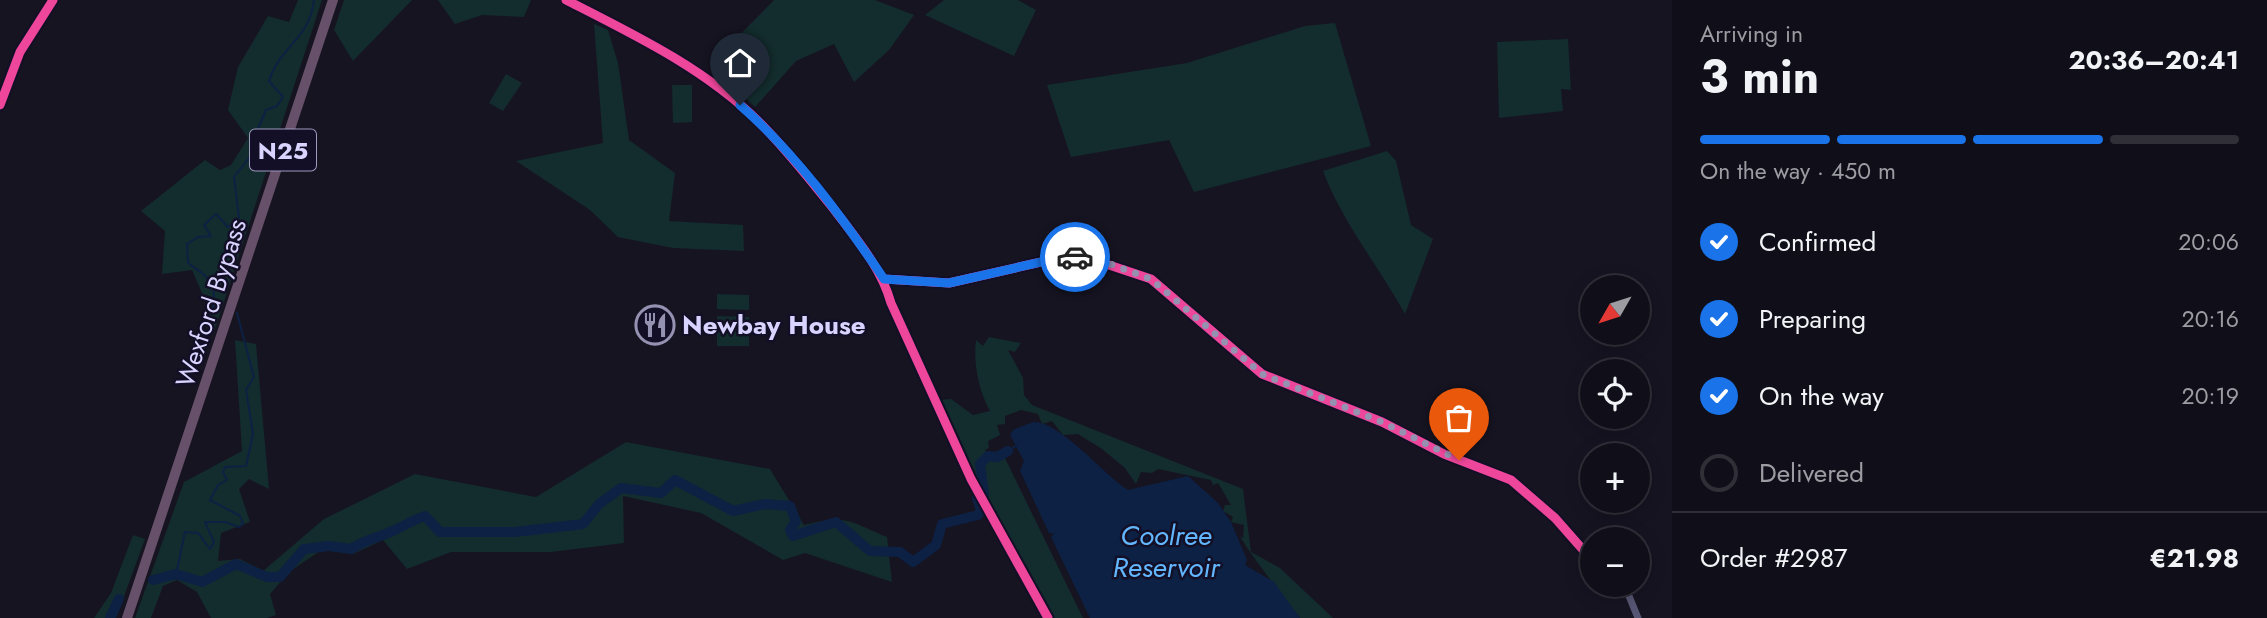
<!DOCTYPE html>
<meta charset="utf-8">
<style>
:root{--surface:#100f19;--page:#191822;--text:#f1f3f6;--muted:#9c9ca2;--line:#302f38;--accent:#1a73e8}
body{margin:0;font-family:Jost,sans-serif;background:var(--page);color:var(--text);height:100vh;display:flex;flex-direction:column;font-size:26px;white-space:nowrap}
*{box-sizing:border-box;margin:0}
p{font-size:23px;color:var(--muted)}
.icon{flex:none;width:38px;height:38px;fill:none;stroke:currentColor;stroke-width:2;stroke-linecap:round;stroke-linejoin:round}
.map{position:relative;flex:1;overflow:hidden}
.drawer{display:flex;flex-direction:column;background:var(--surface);width:595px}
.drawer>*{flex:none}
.needle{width:46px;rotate:231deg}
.buttons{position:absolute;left:1580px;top:275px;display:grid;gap:14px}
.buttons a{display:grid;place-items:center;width:70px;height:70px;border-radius:50%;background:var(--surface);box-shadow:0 4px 18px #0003,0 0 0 2px var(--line);font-size:35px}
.pin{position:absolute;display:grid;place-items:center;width:60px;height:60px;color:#fff;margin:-72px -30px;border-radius:50% 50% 50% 0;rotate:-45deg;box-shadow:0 0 7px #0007}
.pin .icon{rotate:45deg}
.courier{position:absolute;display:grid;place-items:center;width:70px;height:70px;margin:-35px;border:5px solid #1a73e8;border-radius:50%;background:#fff;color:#222;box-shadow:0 2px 9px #0007}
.headline em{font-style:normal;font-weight:700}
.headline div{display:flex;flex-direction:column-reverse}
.headline{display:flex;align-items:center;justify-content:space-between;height:119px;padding:0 28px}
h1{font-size:46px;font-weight:700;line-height:52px}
.bar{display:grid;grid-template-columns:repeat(4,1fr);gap:10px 7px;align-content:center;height:84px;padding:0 28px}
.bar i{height:9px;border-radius:5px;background:var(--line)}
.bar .active{background:var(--accent)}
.bar p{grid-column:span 4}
.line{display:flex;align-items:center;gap:18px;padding:0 28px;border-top:2px solid var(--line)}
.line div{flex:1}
ol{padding:0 28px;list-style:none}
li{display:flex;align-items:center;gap:21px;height:77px}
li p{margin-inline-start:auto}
li .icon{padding:7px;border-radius:50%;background:var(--accent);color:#fff;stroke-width:4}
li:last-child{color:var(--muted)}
li i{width:38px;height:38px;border:4px solid var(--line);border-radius:50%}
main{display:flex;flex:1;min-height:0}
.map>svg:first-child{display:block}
.green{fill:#132c2d}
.water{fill:#0d2144}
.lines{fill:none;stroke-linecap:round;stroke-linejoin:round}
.stream{stroke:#0d2144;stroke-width:2}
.river{stroke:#0d2144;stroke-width:10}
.secondary{stroke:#575674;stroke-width:7}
.highway{stroke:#67516a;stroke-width:10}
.cycleway-casing{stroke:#130f26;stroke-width:13}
.cycleway{stroke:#ed469a;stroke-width:9}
.done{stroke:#9591b1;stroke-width:7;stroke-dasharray:0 12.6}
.route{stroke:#1a73e8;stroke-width:9}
.labels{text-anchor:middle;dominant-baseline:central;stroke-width:5;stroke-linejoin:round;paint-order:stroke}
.shield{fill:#130f26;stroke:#9e99be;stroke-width:2}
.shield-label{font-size:24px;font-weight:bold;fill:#d9d4ff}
.street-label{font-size:26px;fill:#d9d4ff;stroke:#130f26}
.poi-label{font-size:26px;font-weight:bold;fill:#d9d4ff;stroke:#130f26;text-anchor:start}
.water-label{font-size:28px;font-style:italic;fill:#62b6ff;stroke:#130f26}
</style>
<main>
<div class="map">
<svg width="1672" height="618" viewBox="0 0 1672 618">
<rect width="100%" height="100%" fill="#161421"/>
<!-- green -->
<path class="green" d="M298,0H322L214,332L206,327L208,307L192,270L162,274L165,231L141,211L205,160L220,170L231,165L248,138L228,110L238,67L268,16L289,22Z
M344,0H412L353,61L334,30Z
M438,0H531L524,17L482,15L455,24Z
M774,0H875L914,15L889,50L854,82L834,44L796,61L755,107L721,75L727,66L720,55Z
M944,0H1018L1036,10L1014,56L925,15Z
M1335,23L1371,146L1194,192L1169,140L1071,157L1047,85L1187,63L1305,26Z
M594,24L608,30L618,63L629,140L675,173L669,221L743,225L744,251L673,248L618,237L590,210L516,161L603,143Z
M1568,39L1571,90L1561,89L1563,111L1499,118L1497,42Z
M506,74L522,83L503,111L489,103Z
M672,85H692V122L673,123Z
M1387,151L1396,161L1411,225L1433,239L1405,314C1379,267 1341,220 1323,171Z
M717,294L749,295V310L717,309Z
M717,316L749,317V346H717Z
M989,337L1021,343L1015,352L1008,350L1023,378L1024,395L1032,405L1243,489L1251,552L1280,568L1333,618H1300C1279,591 1259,566 1240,537L1243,538L1244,525L1231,522L1233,517L1223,511L1225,505H1231L1218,483L1213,485L1211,480L1158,469L1152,473L1141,472L1136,484L1125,468L1102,449L1078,434L1063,435L1052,421L1042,424L1038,414L1021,410L1005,416V424L997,425L1000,435L988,441L989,448L985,450L989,456L1003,454L1083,618H1051L1040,592L975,478L940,400L951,399L973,415L990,411C979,391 973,364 976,340L983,346Z
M235,340L256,344L269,489L249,479L239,489L250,522L221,533L218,561L240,559L263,571L324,519L415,474L536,497L626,442L770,469L804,525C846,514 849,521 887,537L892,582L805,553L783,560L701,513L623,496L624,543L551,552H451L407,569L383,540L353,554L323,549L289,572L270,594L276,615L267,618H211L197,592L177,580L163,586L151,618H135L184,482L242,451Z
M133,535L145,539L116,618H94L111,593Z"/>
<!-- water -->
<path class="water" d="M1033,422C1060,421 1102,473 1128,490L1188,476L1218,503L1231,522L1247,560L1245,565L1274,582L1300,618H1090L1051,537L1054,534L1049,533L1020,471L1024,461L1010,435L1013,430Z"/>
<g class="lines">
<!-- stream -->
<path class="stream" d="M212,314C218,283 212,280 188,263L187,244L198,237L211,236L204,225L216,214L228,227L239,218L234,177L254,152L255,136L266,110L277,106L283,97L269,81C279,47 310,39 314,0
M1008,451L1017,445
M176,574L185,532L198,533L210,549L214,542L205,522H225L239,527L243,524L240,516L210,500L218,485L227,480L223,472L225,467L246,466L253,434L246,390L254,377L237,313"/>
<!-- river -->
<path class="river" d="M984,494L980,464L988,456L997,457L1008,451
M153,580L176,574L202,582L236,564L267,577H280L304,549L329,546L351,549C368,538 372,540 388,533C401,528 412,520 425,516L440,532H515L583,524L599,504L621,488L661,493L675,480L733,511L765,504L790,506L796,521L790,530L793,536L836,522L870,551L900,552L913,562L936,545L942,524L978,515L981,510L977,498
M110,618L119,599"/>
<!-- secondary -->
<path class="secondary" d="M566,0C633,34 706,69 760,123C787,150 812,182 836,212C858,241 881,268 891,303L971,479L1048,618
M0,105L20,52L53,0
M884,279L949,283L1063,257H1085L1151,279L1262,374L1382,422L1444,454L1511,480L1555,518L1592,560
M1616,584L1629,596L1638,618"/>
<!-- highway -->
<path class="highway" d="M127,618L333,0"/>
<!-- cycleway casing -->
<g class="cycleway-casing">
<path id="cycleway" d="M566,0C633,34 706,69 760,123C787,150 812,182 836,212C858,241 881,268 891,303L971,479L1048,618
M0,105L20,52L53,0
M884,279L949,283L1063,257H1085L1151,279L1262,374L1382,422L1444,454L1511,480L1555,518L1592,560"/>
</g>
<!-- cycleway -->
<use href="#cycleway" class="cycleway"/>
</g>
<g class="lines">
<!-- done -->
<path class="done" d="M1075,257L1102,261L1151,279L1262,374L1382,422L1459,460"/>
<!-- route -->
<path class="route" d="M740,105C796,154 842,217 884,279L949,283L1063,257H1075"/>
</g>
<!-- icons -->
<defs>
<g id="restaurant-ring" transform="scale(2.0125)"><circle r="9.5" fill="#130f26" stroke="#9591b1" stroke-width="1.5"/><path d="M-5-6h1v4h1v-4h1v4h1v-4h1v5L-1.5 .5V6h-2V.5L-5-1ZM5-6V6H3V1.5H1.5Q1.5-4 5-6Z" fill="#9591b1"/></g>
</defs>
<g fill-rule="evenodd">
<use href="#restaurant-ring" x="655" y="325"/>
</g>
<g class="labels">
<!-- shield labels -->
<rect class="shield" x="250" y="129.5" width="66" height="41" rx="5"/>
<g class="shield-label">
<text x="283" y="150">N25</text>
</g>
<!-- street labels -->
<g class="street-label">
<text transform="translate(211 303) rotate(-72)">Wexford Bypass</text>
</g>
<!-- poi labels -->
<g class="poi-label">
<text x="682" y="325">Newbay House</text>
</g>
<!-- water labels -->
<g class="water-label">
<text x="1166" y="535">Coolree<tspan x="1166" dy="32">Reservoir</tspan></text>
</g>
</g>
</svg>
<div class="buttons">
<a><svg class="needle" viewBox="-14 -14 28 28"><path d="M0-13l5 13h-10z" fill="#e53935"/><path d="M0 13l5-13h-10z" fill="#9c9ca2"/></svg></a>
<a><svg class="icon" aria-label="locate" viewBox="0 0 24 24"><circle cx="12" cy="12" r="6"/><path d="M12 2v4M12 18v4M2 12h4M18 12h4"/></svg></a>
<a>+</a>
<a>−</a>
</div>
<div class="pin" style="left:1459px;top:460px;background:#ea580c"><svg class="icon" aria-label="bag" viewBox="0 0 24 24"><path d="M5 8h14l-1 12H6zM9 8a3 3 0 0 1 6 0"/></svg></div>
<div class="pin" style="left:740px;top:105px;background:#1f2937"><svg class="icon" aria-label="home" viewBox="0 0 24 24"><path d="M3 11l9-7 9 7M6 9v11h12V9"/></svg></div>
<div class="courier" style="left:1075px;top:257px"><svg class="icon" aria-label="car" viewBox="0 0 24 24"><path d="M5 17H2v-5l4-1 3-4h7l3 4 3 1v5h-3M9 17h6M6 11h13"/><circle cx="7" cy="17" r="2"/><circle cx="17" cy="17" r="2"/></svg></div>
</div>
<section class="drawer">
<div class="headline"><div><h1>3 min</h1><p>Arriving in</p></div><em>20:36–20:41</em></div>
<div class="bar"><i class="active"></i><i class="active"></i><i class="active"></i><i></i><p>On the way · 450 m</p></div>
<ol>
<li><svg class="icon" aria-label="check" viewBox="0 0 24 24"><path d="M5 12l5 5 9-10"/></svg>Confirmed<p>20:06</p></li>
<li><svg class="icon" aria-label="check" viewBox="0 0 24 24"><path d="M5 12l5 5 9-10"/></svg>Preparing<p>20:16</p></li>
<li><svg class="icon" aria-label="check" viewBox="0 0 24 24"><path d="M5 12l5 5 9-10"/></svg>On the way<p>20:19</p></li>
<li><i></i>Delivered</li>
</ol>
<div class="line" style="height:91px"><div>Order #2987</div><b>€21.98</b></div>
</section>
</main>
